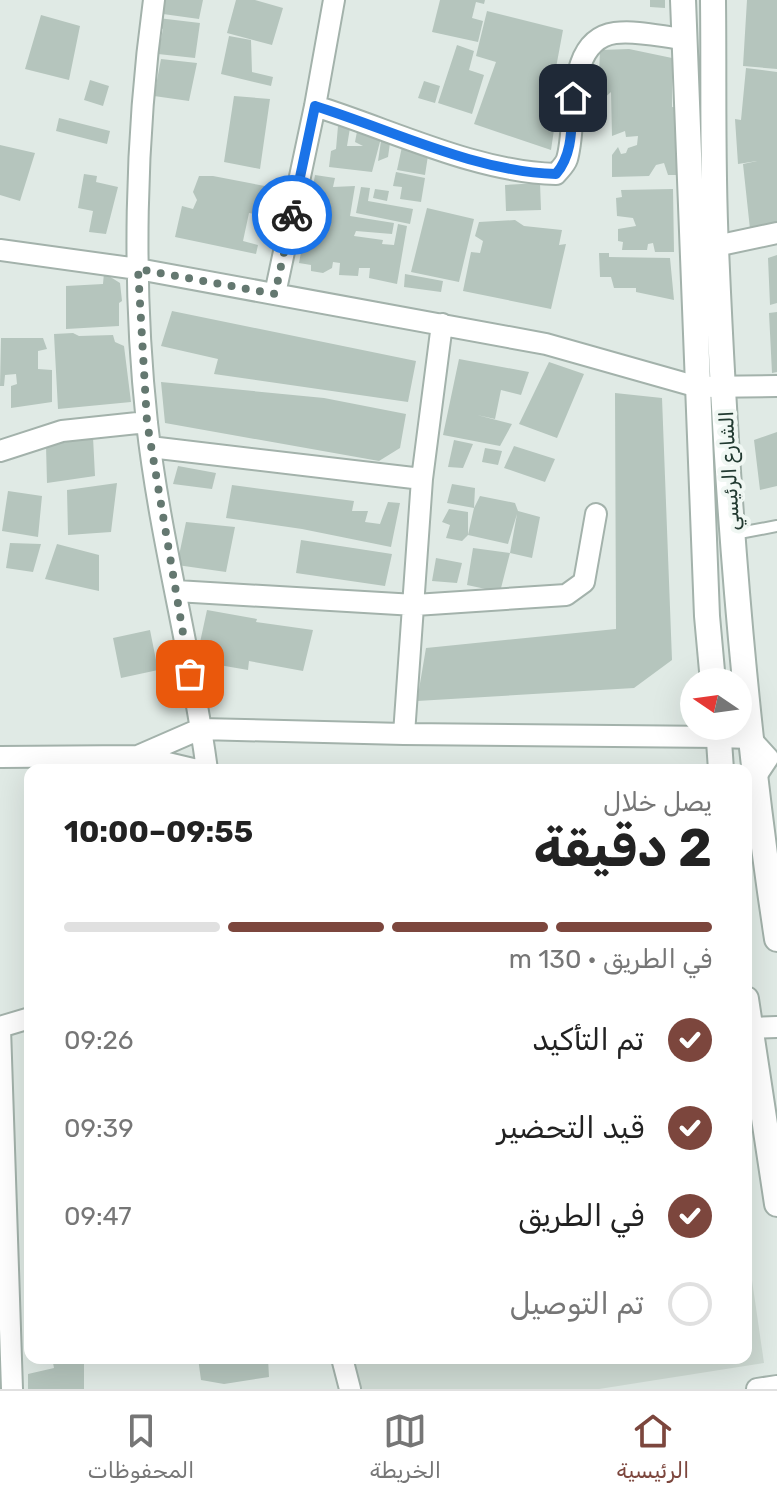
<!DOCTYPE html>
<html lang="ar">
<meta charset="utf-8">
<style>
:root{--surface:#fff;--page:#f2f2f2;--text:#222;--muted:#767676;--line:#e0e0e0;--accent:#7c463d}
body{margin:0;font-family:Rubik,"Noto Naskh Arabic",sans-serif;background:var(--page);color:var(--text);direction:rtl;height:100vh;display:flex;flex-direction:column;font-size:30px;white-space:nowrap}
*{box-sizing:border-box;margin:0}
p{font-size:26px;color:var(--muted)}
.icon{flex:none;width:44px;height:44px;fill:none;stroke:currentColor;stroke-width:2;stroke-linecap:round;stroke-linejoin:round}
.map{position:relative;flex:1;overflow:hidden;direction:ltr}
.details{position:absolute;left:24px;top:764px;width:728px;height:600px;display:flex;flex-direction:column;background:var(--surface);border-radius:16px;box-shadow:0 8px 32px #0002;direction:rtl}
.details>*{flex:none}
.needle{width:52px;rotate:283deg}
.tools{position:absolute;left:680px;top:668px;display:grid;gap:16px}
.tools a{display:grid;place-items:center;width:72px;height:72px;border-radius:50%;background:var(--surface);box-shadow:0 8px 32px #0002;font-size:40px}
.pin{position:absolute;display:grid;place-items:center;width:68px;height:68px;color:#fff;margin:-34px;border-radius:16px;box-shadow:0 4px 12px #0006}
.courier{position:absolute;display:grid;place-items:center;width:80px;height:80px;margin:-40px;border:6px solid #1a73e8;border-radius:50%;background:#fff;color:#222;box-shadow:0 2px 10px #0007}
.head em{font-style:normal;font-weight:700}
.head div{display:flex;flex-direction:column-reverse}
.head{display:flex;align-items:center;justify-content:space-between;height:136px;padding:0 40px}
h1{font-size:52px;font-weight:700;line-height:60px}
.bar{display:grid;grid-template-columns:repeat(4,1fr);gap:12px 8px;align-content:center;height:96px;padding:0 40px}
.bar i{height:10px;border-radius:6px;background:var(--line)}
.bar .current{background:var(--accent)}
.bar p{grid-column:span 4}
ol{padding:0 40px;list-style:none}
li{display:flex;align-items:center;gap:24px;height:88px}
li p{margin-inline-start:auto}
li .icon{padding:8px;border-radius:50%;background:var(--accent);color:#fff;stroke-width:4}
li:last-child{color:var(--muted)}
li i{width:44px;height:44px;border:4px solid var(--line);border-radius:50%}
.menu{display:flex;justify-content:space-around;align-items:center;height:112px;border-top:2px solid var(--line);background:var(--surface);font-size:22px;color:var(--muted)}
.menu a{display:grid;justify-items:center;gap:4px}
.menu .current{color:var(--accent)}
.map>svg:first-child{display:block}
.built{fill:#cedad3}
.building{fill:#b5c5bd}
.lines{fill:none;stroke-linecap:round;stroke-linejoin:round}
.service-casing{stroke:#a3b2ab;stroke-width:14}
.minor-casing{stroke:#a3b2ab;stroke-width:24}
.tertiary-casing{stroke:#a3b2ab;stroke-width:28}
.service{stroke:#fff;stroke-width:10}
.minor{stroke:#fff;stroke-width:20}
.tertiary{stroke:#fff;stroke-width:24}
.done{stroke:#647870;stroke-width:8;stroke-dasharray:0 14.4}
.route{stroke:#1a73e8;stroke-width:10}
.labels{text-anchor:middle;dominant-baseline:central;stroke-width:8;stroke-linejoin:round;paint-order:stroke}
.street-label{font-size:20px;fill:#223a31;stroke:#f0f7f3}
</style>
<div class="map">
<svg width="777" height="1389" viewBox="0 0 777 1389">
<rect width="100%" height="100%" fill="#e0eae5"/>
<!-- built -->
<path class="built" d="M746,1239L764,1363L599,1389H356L349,1358H746Z"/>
<!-- building -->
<path class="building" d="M165,0H203L199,19L163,14Z
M236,0H255L283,8L272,45L227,33Z
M440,0H485L484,4L476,2L472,18L483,21L478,42L432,32Z
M650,0H665V8L650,7Z
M747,0H777V69L743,66Z
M487,11L563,30L555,73L562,76L551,150L474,124L496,62L476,56Z
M41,15L80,26L69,80L25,69Z
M158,18L200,23L195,58L158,54L163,29L155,25Z
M229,36L251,40L252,72L273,77L271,86L221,74Z
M457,45L474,51L469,70L484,75L472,114L438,103Z
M629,49L672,58V107L682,108L685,175H668L664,163L656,165L649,176L612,177V155L618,147L621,154L626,153L628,148L637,145L638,136L626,137L625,131L612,136L611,92L602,100L598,99L600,50Z
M161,59L197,63L189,101L154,96Z
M746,68L777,72V222L750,229L743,164L757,161L738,164L735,119L741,120Z
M90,80L109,86L103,106L84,100Z
M424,81L440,86L435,103L418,98Z
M234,96L270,99L260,169L224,162Z
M59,118L110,131L107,144L56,131Z
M338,126L350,128L347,146H363L355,142L358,126L366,127V135L381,138L372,172L329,167L331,151L336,149Z
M381,141L390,143L388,157L378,161Z
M403,142L429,149L425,175L397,170Z
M0,145L35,153L20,201L0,195Z
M396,172L425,178L421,202L400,199L402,187L393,186Z
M84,174L97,176L96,182L118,187L106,234L89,232L93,211L78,208Z
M315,175L335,178L333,187L355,186L350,216L394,223L392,234L356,231L354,236L383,240L382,244L394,245L398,224L407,226L397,284L369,278L370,268H359L358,276L339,275L340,263L333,262L332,268L323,273L311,271V265L299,263Z
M199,176H213L270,187L268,198L284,201L280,219L249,213L243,241L258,245L256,254L175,237L182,206L193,209L197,200L193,192Z
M540,183L541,210L506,211L505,185Z
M361,187L370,188L368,201L413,209L410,224L356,213Z
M375,189L389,191L387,201L373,198Z
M673,189L674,252H655L653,243L648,244L647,250H622L623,242L618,241V229L636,226L633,218L617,216L616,198L622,197L621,190Z
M427,208L474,219L459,282L411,272Z
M515,220L524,226L562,230L559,245L566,244L551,309L463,291L471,252L480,253L483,241L475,236L479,222Z
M599,253H609V257L670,258L674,300L636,292V288H614L611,277H600Z
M777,255V303L770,305L768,258Z
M104,273L120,283L122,301L119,303V326L66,329V286L103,284Z
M405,274L443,281L441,292L404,287Z
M172,311L416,361L408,402L214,374L218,359L161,346Z
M777,312V372L772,373L769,313Z
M73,333L79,336L113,335L115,342L124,346L131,402L58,409L54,334Z
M1,338H43L47,349L38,351V369L52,370V402L11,408V386L17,384L16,374L5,375L4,386H0Z
M459,359L529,372L521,395L501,390L495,419L477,415L512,424L500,446L443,435Z
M549,362L584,374L557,438L519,424Z
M161,382L324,398L406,414L400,448L379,461L165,423Z
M615,393L662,398L672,660L634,688L417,701L426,648L616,629Z
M777,432V486L760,490L754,440Z
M93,437L95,476L47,483L46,446Z
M454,440L473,444L463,468L448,467Z
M514,446L555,459L545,482L504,468Z
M485,448L502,451L498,465L482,462Z
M178,466L216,473L212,489L173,484Z
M117,483L111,532L68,535L67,490Z
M452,484L475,488L474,508L447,503Z
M232,485L354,501L352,511H368L365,522L380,524L388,502L400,503L391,547L302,529L226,518Z
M8,491L42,496L38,537L2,531Z
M480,496L515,503L518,511L540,517L532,558L510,553L500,592L467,585L473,548L510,553L517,514L508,544L468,535L474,508Z
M449,509L468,512V535L462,541L446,538L450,525L442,522Z
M186,522L235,527L226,572L177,565Z
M301,540L392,554L385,586L296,573Z
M10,543L41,544L33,572L6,568Z
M57,544L99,555V591L45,579Z
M436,558L462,563L457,583L432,581Z
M207,610L257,619L256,622L313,630L303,671L249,661L248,670L196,661Z
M150,630L158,670L121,678L113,638Z
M52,1358H84V1389H28V1374L54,1368Z
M198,1358H268L269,1377L224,1384L201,1380Z"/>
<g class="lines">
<!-- service casing -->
<g class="service-casing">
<path id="service" d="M734,534L777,526"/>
</g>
<!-- minor casing -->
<g class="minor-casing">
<path id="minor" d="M154,0C135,137 132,285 147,423C160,540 192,654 207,770
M315,106C392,130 476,172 556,174C560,169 565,165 567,159C578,124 563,40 615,33C637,30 663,37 684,39
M716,246L777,233
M0,250L138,269L546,344L698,387L777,386
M275,294L315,106L334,0
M150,447L422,479
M0,451L62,431L147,422
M176,591L415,605L566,595L584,582L596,514
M404,734L422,479L442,324
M138,756L200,729L404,734L719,737L750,738L768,758L754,779H748
M0,757L138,756L197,770
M0,1027L30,1018
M0,1028L12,1389
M751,1028L777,1027
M342,1358L350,1389
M757,1389L777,1386"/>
</g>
<!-- tertiary casing -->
<g class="tertiary-casing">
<path id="tertiary" d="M683,0L707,616L713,682
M713,0C714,82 712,165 716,248C726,479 742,710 777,939
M718,726L721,770
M746,999L777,1204"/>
</g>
<!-- service -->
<use href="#service" class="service"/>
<!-- minor -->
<use href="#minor" class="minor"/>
<!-- tertiary -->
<use href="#tertiary" class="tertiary"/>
</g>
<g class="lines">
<!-- done -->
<path class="done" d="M190,674L147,422L138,269L275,294L292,215"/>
<!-- route -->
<path class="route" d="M292,215L315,106C392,130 476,172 556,174C574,153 571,124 573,98"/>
</g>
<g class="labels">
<!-- street labels -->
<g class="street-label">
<text transform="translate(729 471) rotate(-93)">الشارع الرئيسي</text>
</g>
</g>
</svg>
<div class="tools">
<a><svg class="needle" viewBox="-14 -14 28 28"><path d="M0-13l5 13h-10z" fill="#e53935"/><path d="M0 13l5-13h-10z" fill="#767676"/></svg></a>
</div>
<div class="pin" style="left:190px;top:674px;background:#ea580c"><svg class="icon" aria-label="bag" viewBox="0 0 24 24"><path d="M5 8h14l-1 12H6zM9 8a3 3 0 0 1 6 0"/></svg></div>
<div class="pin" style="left:573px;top:98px;background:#1f2937"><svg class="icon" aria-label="home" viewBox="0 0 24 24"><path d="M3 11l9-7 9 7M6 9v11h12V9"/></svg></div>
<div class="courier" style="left:292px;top:215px"><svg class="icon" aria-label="bike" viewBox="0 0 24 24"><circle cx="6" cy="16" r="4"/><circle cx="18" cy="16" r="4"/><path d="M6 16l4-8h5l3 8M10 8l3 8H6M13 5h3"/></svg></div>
<section class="details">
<div class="head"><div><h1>2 دقيقة</h1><p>يصل خلال</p></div><em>09:55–10:00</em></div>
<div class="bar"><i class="current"></i><i class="current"></i><i class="current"></i><i></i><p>في الطريق · 130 m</p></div>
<ol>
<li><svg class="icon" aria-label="check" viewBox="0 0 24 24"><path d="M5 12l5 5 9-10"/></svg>تم التأكيد<p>09:26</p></li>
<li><svg class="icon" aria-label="check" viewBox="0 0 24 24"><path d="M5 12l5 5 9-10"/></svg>قيد التحضير<p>09:39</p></li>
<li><svg class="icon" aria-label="check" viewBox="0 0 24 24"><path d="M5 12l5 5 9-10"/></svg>في الطريق<p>09:47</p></li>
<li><i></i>تم التوصيل</li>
</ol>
</section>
</div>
<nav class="menu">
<a class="current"><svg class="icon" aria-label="home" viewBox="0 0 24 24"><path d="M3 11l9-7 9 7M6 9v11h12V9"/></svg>الرئيسية</a>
<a><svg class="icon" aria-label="map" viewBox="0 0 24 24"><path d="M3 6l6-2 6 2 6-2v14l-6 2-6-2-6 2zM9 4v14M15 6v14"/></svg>الخريطة</a>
<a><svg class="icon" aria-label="saved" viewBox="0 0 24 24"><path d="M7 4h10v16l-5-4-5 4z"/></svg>المحفوظات</a>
</nav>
